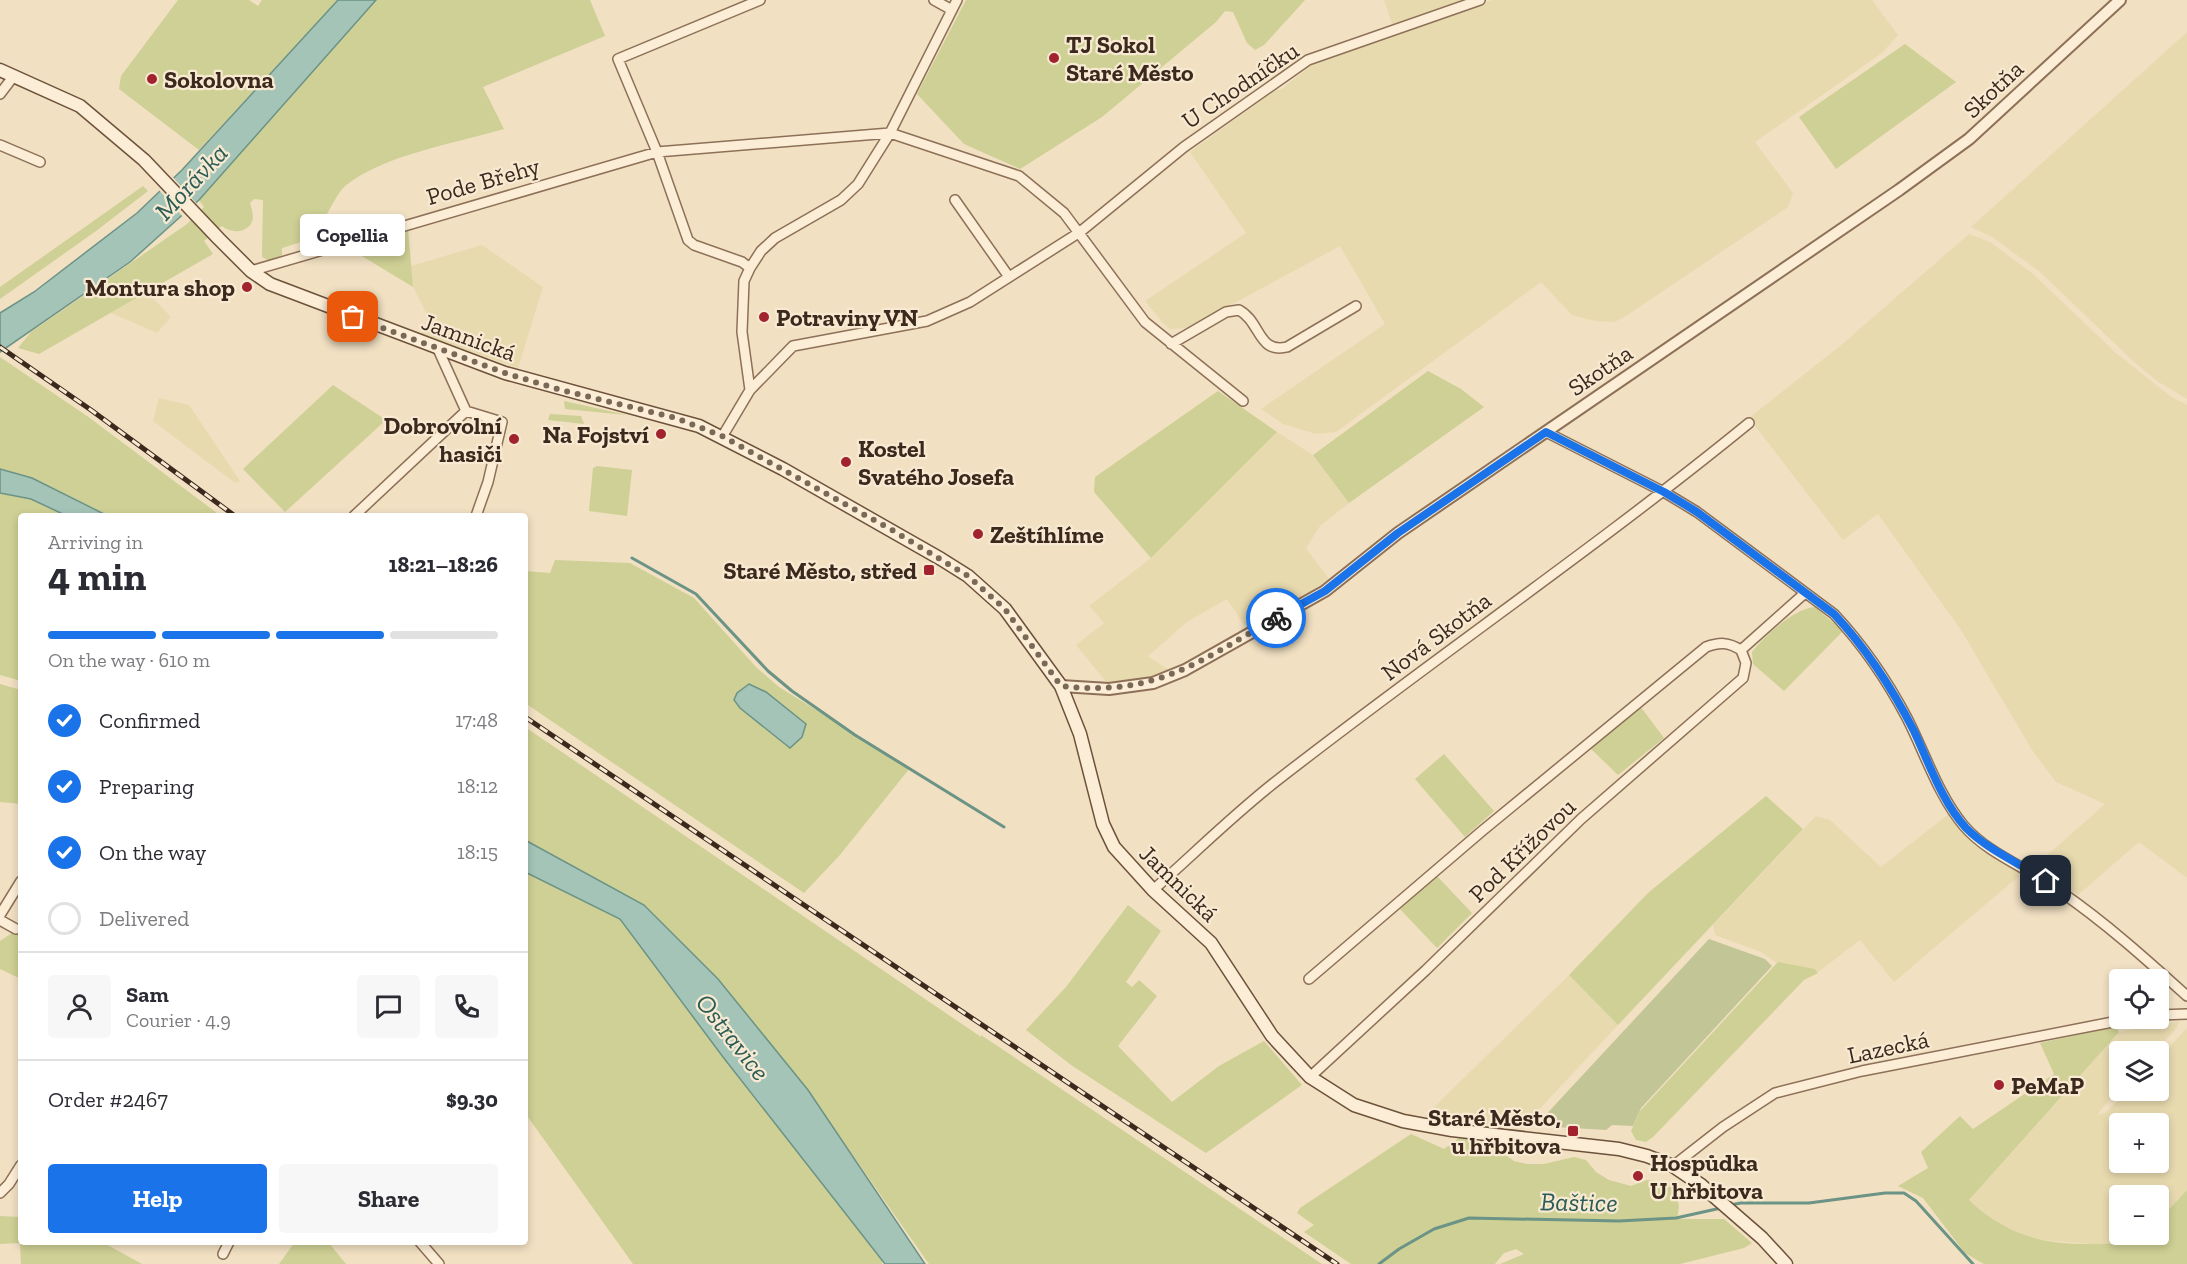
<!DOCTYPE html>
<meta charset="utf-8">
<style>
:root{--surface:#fff;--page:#f7f7f7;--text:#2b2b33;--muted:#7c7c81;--line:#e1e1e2;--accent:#1a73e8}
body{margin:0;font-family:"Zilla Slab",serif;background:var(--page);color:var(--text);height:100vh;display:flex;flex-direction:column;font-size:22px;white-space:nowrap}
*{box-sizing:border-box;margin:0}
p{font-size:20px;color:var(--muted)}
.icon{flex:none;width:33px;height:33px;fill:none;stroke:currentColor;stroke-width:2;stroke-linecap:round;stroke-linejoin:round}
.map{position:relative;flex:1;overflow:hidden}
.sheet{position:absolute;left:18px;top:513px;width:510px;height:732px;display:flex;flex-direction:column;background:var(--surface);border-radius:6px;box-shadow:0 3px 9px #0003}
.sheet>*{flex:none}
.controls{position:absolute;left:2109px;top:969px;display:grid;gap:12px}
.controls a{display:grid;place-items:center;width:60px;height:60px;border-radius:6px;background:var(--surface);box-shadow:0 3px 9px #0003;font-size:30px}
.pin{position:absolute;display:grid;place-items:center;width:51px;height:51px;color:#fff;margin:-26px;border-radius:12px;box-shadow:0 3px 9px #0006}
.courier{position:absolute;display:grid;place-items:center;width:60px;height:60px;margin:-30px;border:4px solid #1a73e8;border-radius:50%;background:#fff;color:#222;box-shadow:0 2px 8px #0007}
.bubble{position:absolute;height:42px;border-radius:6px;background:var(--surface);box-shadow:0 3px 9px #0003;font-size:20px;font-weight:700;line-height:42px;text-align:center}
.head em{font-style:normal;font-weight:700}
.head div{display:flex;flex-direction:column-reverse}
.head{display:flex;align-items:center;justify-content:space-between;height:102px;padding:0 30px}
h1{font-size:39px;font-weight:700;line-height:45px}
.bar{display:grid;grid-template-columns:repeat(4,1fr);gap:9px 6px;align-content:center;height:72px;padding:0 30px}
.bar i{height:8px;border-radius:4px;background:var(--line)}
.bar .current{background:var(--accent)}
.bar p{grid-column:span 4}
.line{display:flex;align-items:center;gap:15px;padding:0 30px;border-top:2px solid var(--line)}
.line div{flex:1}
.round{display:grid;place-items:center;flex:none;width:63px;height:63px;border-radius:6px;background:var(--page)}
ol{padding:0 30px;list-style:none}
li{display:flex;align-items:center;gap:18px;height:66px}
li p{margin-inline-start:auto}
li .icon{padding:6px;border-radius:50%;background:var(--accent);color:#fff;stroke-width:4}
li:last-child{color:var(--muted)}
li i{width:33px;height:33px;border:3px solid var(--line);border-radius:50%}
.action{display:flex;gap:12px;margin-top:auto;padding:12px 30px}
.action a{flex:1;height:69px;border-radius:6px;background:var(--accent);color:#fff;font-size:24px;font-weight:700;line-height:69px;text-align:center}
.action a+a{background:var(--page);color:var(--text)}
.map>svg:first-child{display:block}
.farmland{fill:#e8daaf;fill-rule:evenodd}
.green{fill:#ced095;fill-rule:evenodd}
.cemetery{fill:#c2c595}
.water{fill:#a5c4b8;stroke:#6b9386;stroke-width:1.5}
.pier{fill:#f1e0c2}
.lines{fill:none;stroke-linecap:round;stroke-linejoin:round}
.stream{stroke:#6b9386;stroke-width:3}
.minor-casing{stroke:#8d7057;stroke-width:12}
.tertiary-casing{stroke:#8d7057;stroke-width:14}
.secondary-casing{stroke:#6e513b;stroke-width:15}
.minor{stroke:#fbedd6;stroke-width:9}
.tertiary{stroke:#fbedd6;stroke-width:10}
.secondary{stroke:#fbedd6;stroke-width:12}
.rail-casing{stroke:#3b291d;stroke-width:5}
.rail{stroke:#f8ead2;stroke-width:3;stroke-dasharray:9;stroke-linecap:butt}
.done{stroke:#7b6957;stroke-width:6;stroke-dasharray:0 10.8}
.route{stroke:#1a73e8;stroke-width:8}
.poi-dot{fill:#a0232d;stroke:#f8ead2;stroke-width:2}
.labels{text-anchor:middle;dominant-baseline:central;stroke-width:4.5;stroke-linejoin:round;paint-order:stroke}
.poi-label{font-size:24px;font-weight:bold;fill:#3b291d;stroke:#f8ead2;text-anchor:start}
.street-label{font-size:24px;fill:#3b291d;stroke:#f8ead2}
.water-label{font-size:26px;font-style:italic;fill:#2b5c56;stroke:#f8ead2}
</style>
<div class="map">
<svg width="2187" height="1264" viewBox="0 0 2187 1264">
<rect width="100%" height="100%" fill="#f1e0c2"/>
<!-- farmland -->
<path class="farmland" d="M1384,0H1470L1393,27Z
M1493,0H1872L1898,35L1882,53L1755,142L1793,193L1788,207L1623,318L1614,322L1595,321L1572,315L1541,282L1336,432L1316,434L1283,424L1261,409L1385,324L1340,246L1188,328L1170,329L1163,323L1145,301L1246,233L1190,152L1274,91L1282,89L1321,57Z
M2187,32V399L2157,381L2134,362L2039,271L1992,237L1971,227Z
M1969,234L1990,242L2032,273L2116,353L2170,396L2187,405V878L2139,842L2078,895L2035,866L2105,804L2056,782L2032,750L1961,630L1878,514L1843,540L1749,418L1840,346Z
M482,245L543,287L518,368L420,335L430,321L413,287L411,266Z
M147,292L171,317L157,333L111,313Z
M159,398L189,405L240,481L235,483L153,421Z
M1277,432L1313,455L1349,503L1320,526L1306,548L1329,579L1285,608L1247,629L1227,599L1187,622L1148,656L1169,670L1139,680L1108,684L1076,645L1104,623L1089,606L1151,558Z
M1950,813L1979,847L2019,871V876L1894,982L1860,940L1818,972L1815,969L1777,963L1761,952L1715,935L1713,925L1816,816L1830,820L1881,867Z
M1569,975L1618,1025L1521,1129L1425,1116Z
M2180,1021L2176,1029L2155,1051L2120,1052L2119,1088L2097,1115L2105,1113L2128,1091L2158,1090L2159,1058L2187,1028V1190L2159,1220L2158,1196H2120V1234L2144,1235L2136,1241L2092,1244L2031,1239L1997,1223L1969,1200L2119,1032ZM2120,1124H2158V1162H2120Z"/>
<!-- green -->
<path class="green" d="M178,0H249L258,6L262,0H338L199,150L119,89L121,76Z
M376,0H590L605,36L483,87L504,129C456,143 383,155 345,186C338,193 332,205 327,214L336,239L323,244L320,236L282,248V255L271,262L262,257L263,200L254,199L250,203C251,207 253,213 253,217C251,234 231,234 222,226L204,241L213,254L39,354L18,348L31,332L187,224L204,207L199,200Z
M966,0H1305L1264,45L1255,50L1247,43L1233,12L1225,11L1216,22L1102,117L1020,169L964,144L917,94Z
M1905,44L1956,82L1836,169L1799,117Z
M143,186L148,191L96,231L0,299V287Z
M408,228L413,287L347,247Z
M0,357L87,416L221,516H109L32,478L0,469Z
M1428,371L1461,389L1484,407L1349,503L1313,455Z
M333,385L386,420L285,512L243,469Z
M1218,391L1277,432L1151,558L1094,492L1095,477Z
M564,401L627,415L565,409Z
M550,414L581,416L584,424L548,420Z
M597,466L632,470L627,516L589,511L593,468Z
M0,493L31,499L67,516H21V681L0,675Z
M555,560L630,563L694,598L756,667L779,687L910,768L839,856L804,893L525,703V571L550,573ZM740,708L802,737L789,748Z
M1815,607L1843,631L1784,691L1753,664L1752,652C1766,635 1793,609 1815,607Z
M0,684L21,690V804L0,802Z
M1640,706L1664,738L1618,775L1590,748Z
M525,727L981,1037V1035L1322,1264H929L802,1083L718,979L525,840Z
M1444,754L1494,811L1465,837L1415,779Z
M1766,796L1803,829L1618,1025L1569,975L1648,893Z
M525,872L620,919L723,1057L882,1259V1264H633L525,1113Z
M1435,874L1472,913L1437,948L1398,907Z
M1128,905L1161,931L1126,982L1132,987L1139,980L1157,996L1118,1046L1172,1102L1219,1066L1264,1041L1302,1085L1206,1153L1071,1065L1026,1030L1066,987Z
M21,927V979L0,969V941Z
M1778,962L1815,969L1818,973L1804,980L1653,1137L1646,1142L1636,1140L1631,1131L1640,1111Z
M2115,1027L2119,1032L1969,1200C2021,1248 2063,1245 2129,1243L2136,1241L2144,1235L2158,1234L2159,1220L2187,1190V1264H1984L1965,1253L1923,1198L1898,1186L1928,1168L1921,1152L1960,1116L1973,1129L2054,1074L2040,1043Z
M1411,1134L1444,1149L1459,1138L1485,1140L1514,1161L1527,1164H1544L1574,1157L1586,1160L1596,1172L1609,1180L1631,1186L1647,1180L1663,1182L1676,1191L1679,1207L1677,1219H1724L1752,1243L1744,1248L1680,1264H1500L1524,1254L1516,1249L1504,1253L1495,1264H1351L1304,1232L1314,1225L1297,1213L1300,1208Z
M0,1216L21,1217V1242H102L142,1264H21L20,1243L0,1244Z
M295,1242H328L346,1264H279Z"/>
<!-- cemetery -->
<path class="cemetery" d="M1709,939L1765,959L1772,966L1641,1108L1633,1126L1612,1125L1606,1130L1555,1127V1120H1541Z"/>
<!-- water -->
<path class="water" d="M338,0H376L199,200L130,262L0,352V313L34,292L137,213L182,170Z
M0,469L32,478L108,516H67L31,499L0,493Z
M749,684L766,692L806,724L802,737L790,748L740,708L734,700L737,693Z
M525,840L644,905L718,979L808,1090L925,1264H885L723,1057L620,919L525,872Z"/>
<!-- pier -->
<path class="pier" d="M171,175L198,205L184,218L158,189Z"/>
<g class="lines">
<!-- stream -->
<path class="stream" d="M632,558L696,594L768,671L792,691L855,735L1004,827
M1730,1205L1741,1203H1809L1885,1193H1904L1916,1201L1973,1264
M1379,1264L1399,1249L1434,1229L1469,1218L1619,1221L1676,1218L1721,1208"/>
<!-- minor casing -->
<g class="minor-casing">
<path id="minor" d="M934,0L952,10
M0,94L13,77
M0,145L40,162
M955,200L1009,277
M750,268L742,262L694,245L688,240L657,152L618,59L760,0
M251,271L657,152L890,133L1019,176L1064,213L1145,322L1243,401
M1171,344L1226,312L1239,310C1261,322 1258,354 1287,347L1356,306
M437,347L466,411L502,422L488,482L476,516
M750,390L793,346L927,321L970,302L1080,232L1184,147L1308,60L1480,0
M1546,432L1664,492L1697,512L1834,614C1862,644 1888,682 1907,718C1925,753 1938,795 1964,826C1989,855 2031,869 2061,892C2106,923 2147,960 2187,996
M722,437L750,390L742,332L744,281L750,268L761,251L775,238L841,200L858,184L890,133L957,0
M354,516L466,411
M1153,890C1195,853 1235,813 1279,779C1434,658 1597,547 1749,423
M0,915L21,881
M0,920L16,929
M1309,979L1482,831L1706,647C1720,642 1728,642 1741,650L1805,593
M2158,1015L2187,1014
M1310,1077L1426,970L1581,819L1743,678L1746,663L1741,650
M1673,1166L1723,1127L1775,1093L1862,1071L2133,1018
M0,1193L9,1184L21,1165
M420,1242L439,1264
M223,1254L229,1242"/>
</g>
<!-- tertiary casing -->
<g class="tertiary-casing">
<path id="tertiary" d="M1061,686L1109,689L1153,683L1185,670L1325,591L1398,533L1899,190L1969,139L2120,0"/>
</g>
<!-- secondary casing -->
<g class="secondary-casing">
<path id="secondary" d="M0,70L80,106L144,160L219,239L251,271L270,284L505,373L699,426L783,469L941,559L968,576L1005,609L1061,686L1080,734L1103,824L1114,847L1153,890L1211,943L1272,1036L1310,1077L1354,1105L1403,1121L1452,1130L1619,1149L1647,1156L1673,1166L1701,1185L1762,1238L1786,1264"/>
</g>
<!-- minor -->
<use href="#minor" class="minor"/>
<!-- tertiary -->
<use href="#tertiary" class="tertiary"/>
<!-- secondary -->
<use href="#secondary" class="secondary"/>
<!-- rail casing -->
<g class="rail-casing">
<path id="rail" d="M0,347L91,410L235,516
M525,717L1337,1264"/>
</g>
<!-- rail -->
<use href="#rail" class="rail"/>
</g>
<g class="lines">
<!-- done -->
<path class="done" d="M353,317L505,373L561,390L676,418L722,436L892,530L968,576L1005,609L1061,686C1156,697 1198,662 1276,618"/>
<!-- route -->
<path class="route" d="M1276,618L1325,591L1398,533L1546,432L1664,492L1697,512L1834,614C1865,647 1893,690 1914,731C1929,763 1942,802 1966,828C1989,851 2020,863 2046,881"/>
</g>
<!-- markers -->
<g class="poi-dot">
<circle cx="1054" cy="58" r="6"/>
<circle cx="152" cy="79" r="6"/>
<circle cx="247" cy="287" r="6"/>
<circle cx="764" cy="317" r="6"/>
<circle cx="661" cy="434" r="6"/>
<circle cx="514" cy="439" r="6"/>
<circle cx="846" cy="462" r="6"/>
<circle cx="978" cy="534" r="6"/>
<rect x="923" y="564" width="12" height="12" rx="3"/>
<circle cx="1999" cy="1085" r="6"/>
<rect x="1567" y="1125" width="12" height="12" rx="3"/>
<circle cx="1638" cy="1176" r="6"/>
</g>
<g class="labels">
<!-- poi labels -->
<g class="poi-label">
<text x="1066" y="44">TJ Sokol<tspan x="1066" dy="28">Staré Město</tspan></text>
<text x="164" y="79">Sokolovna</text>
<text x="235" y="287" text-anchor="end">Montura shop</text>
<text x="776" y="317">Potraviny VN</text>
<text x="502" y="425" text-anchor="end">Dobrovolní<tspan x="502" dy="28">hasiči</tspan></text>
<text x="649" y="434" text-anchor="end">Na Fojství</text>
<text x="858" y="448">Kostel<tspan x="858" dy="28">Svatého Josefa</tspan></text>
<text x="990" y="534">Zeštíhlíme</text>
<text x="917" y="570" text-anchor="end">Staré Město, střed</text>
<text x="2011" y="1085">PeMaP</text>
<text x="1561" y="1117" text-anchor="end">Staré Město,<tspan x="1561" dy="28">u hřbitova</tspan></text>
<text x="1650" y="1162">Hospůdka<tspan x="1650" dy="28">U hřbitova</tspan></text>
</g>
<!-- street labels -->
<g class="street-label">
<text transform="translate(1240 85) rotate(-34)">U Chodníčku</text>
<text transform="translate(1993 89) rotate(-43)">Skotňa</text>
<text transform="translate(483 181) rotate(-16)">Pode Břehy</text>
<text transform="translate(469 337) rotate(20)">Jamnická</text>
<text transform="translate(1600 370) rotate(-34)">Skotňa</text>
<text transform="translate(1436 636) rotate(-37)">Nová Skotňa</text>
<text transform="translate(1522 850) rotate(-44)">Pod Křížovou</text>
<text transform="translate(1179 883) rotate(44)">Jamnická</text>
<text transform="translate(1888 1047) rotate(-12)">Lazecká</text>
</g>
<!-- water labels -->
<g class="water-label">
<text transform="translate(191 182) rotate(-47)">Morávka</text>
<text transform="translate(733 1037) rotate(52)">Ostravice</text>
<text transform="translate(1579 1202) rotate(1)">Baštice</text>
</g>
</g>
</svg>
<div class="controls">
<a><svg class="icon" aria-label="locate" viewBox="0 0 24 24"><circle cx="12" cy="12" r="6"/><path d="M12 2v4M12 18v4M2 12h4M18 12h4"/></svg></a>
<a><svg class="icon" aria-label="layers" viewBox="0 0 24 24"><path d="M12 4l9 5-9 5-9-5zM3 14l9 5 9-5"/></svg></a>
<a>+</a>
<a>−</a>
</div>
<div class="pin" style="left:353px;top:317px;background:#ea580c"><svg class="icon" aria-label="bag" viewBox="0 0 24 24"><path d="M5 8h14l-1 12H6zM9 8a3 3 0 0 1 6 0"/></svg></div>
<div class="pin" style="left:2046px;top:881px;background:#1f2937"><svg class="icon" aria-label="home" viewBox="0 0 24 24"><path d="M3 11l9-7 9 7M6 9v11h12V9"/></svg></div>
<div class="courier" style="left:1276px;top:618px"><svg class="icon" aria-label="bike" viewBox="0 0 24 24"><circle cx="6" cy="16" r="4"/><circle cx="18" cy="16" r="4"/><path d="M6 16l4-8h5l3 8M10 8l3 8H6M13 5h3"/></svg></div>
<div class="bubble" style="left:300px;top:214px;width:105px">Copellia</div>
<section class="sheet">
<div class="head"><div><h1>4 min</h1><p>Arriving in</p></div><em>18:21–18:26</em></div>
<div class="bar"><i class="current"></i><i class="current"></i><i class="current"></i><i></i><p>On the way · 610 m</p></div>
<ol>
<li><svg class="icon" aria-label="check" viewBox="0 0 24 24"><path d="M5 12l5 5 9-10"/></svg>Confirmed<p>17:48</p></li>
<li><svg class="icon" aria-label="check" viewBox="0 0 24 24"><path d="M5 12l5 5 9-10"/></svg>Preparing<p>18:12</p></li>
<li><svg class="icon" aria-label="check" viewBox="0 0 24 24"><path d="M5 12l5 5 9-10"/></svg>On the way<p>18:15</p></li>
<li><i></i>Delivered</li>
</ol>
<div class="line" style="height:108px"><a class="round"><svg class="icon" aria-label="person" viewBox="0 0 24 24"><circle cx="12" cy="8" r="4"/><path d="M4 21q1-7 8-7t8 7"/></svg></a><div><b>Sam</b><p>Courier · 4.9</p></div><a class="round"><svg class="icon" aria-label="chat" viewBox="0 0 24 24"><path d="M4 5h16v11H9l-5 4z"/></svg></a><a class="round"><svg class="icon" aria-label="phone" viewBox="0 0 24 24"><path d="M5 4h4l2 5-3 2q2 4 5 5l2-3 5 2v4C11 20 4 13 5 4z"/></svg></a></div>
<div class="line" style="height:78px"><div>Order #2467</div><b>$9.30</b></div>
<div class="action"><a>Help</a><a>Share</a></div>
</section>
</div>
